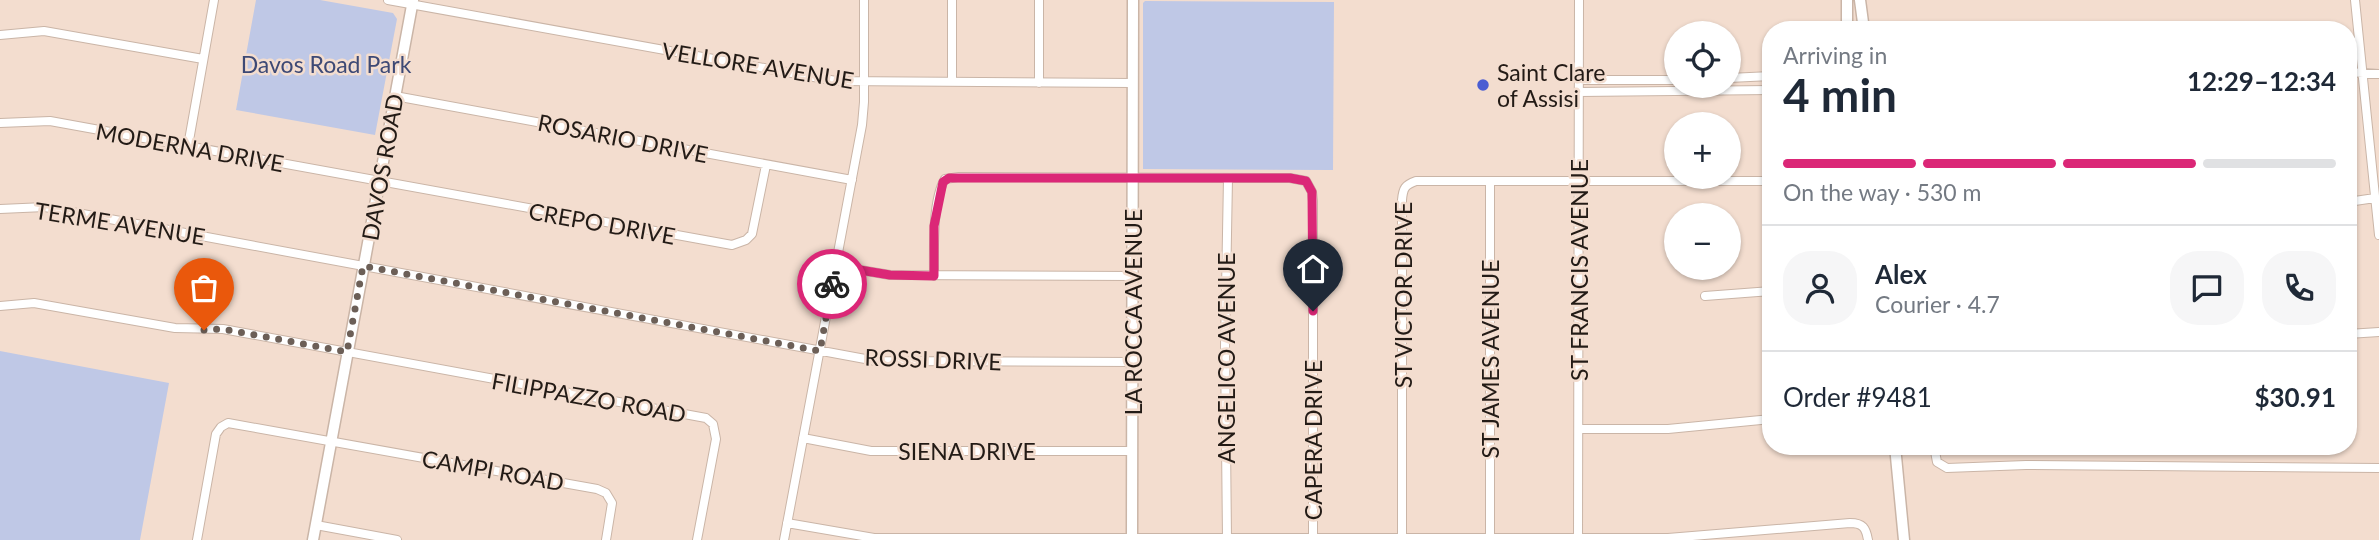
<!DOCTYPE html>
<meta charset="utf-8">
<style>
:root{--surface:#fff;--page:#f6f6f7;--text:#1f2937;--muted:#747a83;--line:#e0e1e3;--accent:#db2777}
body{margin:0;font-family:Lato,sans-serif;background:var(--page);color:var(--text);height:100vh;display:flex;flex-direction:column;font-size:26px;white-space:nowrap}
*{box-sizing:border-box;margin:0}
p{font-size:23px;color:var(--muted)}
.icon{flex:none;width:38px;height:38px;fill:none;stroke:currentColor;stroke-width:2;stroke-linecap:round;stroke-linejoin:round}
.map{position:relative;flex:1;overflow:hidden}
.sheet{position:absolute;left:1762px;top:21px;width:595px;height:434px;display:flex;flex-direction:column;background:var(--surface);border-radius:28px;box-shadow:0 2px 5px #0004}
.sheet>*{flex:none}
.controls{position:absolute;left:1664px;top:21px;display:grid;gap:14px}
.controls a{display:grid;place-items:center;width:77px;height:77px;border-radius:50%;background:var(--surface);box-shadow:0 2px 5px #0004;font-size:35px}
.pin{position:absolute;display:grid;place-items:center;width:60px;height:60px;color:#fff;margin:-72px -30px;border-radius:50% 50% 50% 0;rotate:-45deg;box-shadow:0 0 7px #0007}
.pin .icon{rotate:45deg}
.courier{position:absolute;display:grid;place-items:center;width:70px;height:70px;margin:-35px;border:5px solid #db2777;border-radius:50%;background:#fff;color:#222;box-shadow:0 2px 9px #0007}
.overview em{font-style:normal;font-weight:700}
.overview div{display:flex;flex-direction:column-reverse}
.overview{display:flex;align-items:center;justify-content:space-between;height:119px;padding:0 21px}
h1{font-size:46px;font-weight:700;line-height:52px}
.bar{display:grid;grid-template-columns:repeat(4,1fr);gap:10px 7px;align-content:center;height:84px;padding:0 21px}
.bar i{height:9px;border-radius:5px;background:var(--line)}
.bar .active{background:var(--accent)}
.bar p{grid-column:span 4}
.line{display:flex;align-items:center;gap:18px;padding:0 21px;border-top:2px solid var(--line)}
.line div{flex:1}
.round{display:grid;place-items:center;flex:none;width:74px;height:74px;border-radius:28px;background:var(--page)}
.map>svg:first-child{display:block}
.green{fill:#bfc8e6}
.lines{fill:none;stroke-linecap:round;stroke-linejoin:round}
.street-casing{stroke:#cab5a7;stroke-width:10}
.secondary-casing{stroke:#cab5a7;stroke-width:13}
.street{stroke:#fff;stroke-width:8}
.secondary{stroke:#fff;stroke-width:10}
.done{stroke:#6c5f57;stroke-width:7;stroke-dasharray:0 12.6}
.route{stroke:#db2777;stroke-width:9}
.poi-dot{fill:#4a5dd2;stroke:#f3ddcf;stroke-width:2.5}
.labels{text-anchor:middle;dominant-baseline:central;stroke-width:5;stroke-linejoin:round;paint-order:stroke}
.park-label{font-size:23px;fill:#3d4975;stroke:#f3ddcf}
.street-label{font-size:23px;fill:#231b16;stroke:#f3ddcf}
.poi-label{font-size:23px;fill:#231b16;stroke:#f3ddcf;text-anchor:start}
</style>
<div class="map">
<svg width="2379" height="540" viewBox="0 0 2379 540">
<rect width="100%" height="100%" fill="#f3ddcf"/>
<!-- green -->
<path class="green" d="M256,0H320L393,13L397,19L375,135L236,110Z
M1145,1L1334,2L1333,170L1143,169V3Z
M0,351L169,383L140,540H0Z"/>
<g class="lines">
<!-- street casing -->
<g class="street-casing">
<path id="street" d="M388,0L836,81L1133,83
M952,0V82
M2355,0L2379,235
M0,35L44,31L203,59
M2348,72L2379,74
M1729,78L1771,76
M1579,80H1676
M1039,83V0
M1579,92L1771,90
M395,96L852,180
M0,123L50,121L732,245L746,240L752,234L766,165
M188,146L214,0
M2348,202L2375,198
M0,209L45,207L876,361L1132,362
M836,266L890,275L1133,276
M934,276C934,251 932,200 945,179L959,177L1290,178L1306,181L1312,192L1313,201V538
M1705,296L1771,291
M0,306L34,303L175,328L223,329L706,418L713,424L716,439L697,540
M2348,334L2379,332
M1579,429H1668L1771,419
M803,438L871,451H1132
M1934,446L1937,462L1947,468L2026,465L2379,468
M787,523L874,538H1668L1850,523C1863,523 1866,528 1868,540
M316,525L397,540
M1402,537V200C1403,188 1405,185 1416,181H1771
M1227,538L1225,346L1228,178
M1490,538V181
M197,540L216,434L221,427L228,423L597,489L606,493L612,503L606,540
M784,540L862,125L864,102V0
M1578,540L1579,0"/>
</g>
<!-- secondary casing -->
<g class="secondary-casing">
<path id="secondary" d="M1847,0V30
M1860,0L1864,30
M1895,446L1904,540
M313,540L413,0
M1132,540L1133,0"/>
</g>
<!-- street -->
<use href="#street" class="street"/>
<!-- secondary -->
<use href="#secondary" class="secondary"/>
</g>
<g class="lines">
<!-- done -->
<path class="done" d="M204,330L223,329L347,352L363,266L820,351L832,284"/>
<!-- route -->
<path class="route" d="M832,284L836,266L890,275L934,276V226L943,182L949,178H1290L1306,181L1312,192L1313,311"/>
</g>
<!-- markers -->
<circle class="poi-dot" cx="1483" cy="85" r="7"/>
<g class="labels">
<!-- park labels -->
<g class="park-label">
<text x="326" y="64">Davos Road Park</text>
</g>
<!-- street labels -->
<g class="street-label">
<text transform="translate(758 65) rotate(9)">VELLORE AVENUE</text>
<text transform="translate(623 138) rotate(11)">ROSARIO DRIVE</text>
<text transform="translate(190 147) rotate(10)">MODERNA DRIVE</text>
<text transform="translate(382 167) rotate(-80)">DAVOS ROAD</text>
<text transform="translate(120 223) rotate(9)">TERME AVENUE</text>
<text transform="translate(602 223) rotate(10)">CREPO DRIVE</text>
<text transform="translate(1579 270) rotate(-90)">ST FRANCIS AVENUE</text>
<text transform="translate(1403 295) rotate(-90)">ST VICTOR DRIVE</text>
<text transform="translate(1133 312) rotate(-90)">LA ROCCA AVENUE</text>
<text transform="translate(1226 358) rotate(-90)">ANGELICO AVENUE</text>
<text transform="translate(933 359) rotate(2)">ROSSI DRIVE</text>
<text transform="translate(1490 359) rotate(-90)">ST JAMES AVENUE</text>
<text transform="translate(589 397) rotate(10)">FILIPPAZZO ROAD</text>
<text transform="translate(1313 440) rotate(-90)">CAPERA DRIVE</text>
<text x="967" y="451">SIENA DRIVE</text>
<text transform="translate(493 470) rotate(10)">CAMPI ROAD</text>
</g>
<!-- poi labels -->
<g class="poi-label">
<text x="1497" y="72">Saint Clare<tspan x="1497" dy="26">of Assisi</tspan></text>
</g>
</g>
</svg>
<div class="controls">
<a><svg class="icon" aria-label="locate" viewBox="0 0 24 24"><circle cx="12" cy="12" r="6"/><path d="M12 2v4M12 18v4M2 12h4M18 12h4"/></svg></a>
<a>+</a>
<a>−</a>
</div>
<div class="pin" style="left:204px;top:330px;background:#ea580c"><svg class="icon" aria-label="bag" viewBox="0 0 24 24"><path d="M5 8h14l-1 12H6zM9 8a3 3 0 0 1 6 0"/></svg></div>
<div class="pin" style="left:1313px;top:311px;background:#1f2937"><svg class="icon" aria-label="home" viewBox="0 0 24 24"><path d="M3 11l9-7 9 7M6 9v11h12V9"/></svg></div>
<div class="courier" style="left:832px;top:284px"><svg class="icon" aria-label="bike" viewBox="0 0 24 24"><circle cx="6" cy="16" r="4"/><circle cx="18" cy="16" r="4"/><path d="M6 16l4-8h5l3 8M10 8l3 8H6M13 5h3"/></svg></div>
<section class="sheet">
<div class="overview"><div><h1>4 min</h1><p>Arriving in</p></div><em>12:29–12:34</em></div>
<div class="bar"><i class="active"></i><i class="active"></i><i class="active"></i><i></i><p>On the way · 530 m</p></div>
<div class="line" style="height:126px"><a class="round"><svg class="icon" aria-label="person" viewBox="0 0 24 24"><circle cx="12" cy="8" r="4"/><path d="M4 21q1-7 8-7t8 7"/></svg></a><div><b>Alex</b><p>Courier · 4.7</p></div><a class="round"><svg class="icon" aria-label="chat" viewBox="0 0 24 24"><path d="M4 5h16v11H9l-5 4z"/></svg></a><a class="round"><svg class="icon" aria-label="phone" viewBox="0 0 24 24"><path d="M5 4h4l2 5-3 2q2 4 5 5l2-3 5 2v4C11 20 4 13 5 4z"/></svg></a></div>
<div class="line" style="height:91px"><div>Order #9481</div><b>$30.91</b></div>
</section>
</div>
